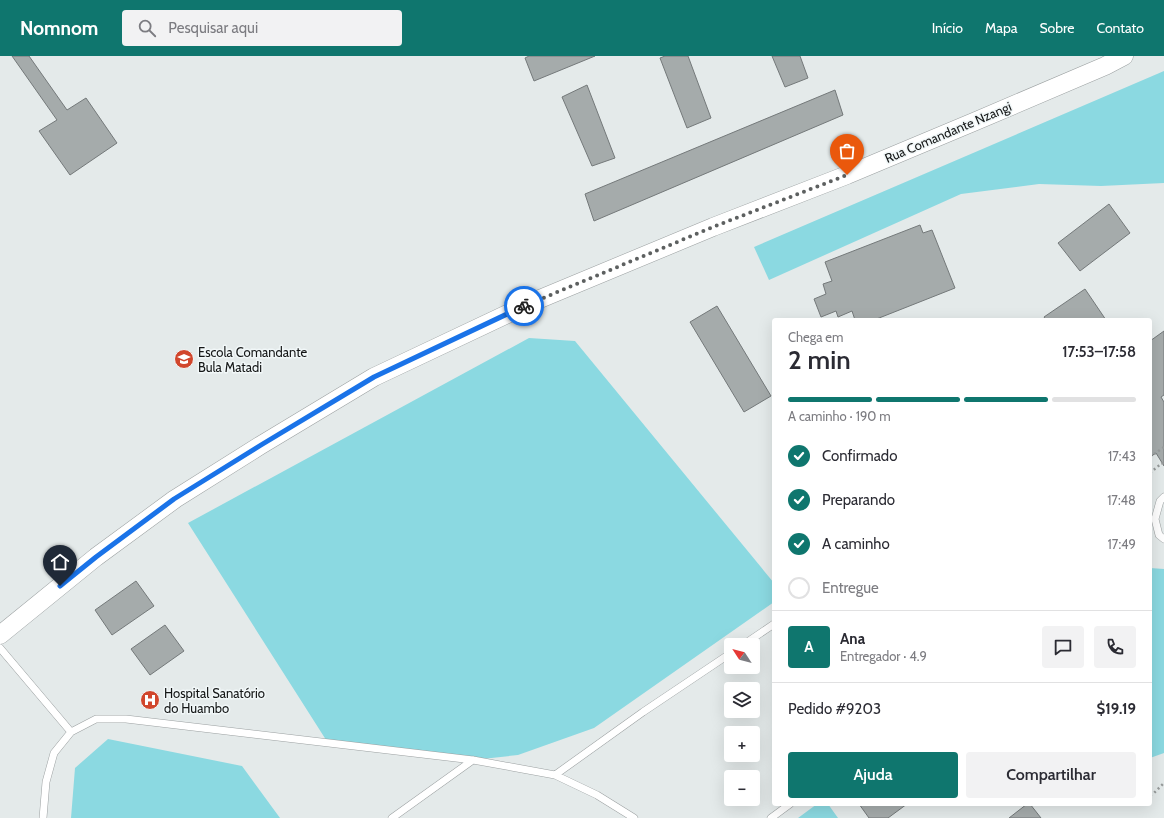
<!DOCTYPE html>
<html lang="pt">
<meta charset="utf-8">
<style>
:root{--surface:#fff;--page:#f2f2f3;--text:#2b2b33;--muted:#7c7c81;--line:#e1e1e2;--accent:#0f766e}
body{margin:0;font-family:Cabin,sans-serif;background:var(--page);color:var(--text);height:100vh;display:flex;flex-direction:column;font-size:15px;white-space:nowrap}
*{box-sizing:border-box;margin:0}
p{font-size:13px;color:var(--muted)}
.icon{flex:none;width:22px;height:22px;fill:none;stroke:currentColor;stroke-width:2;stroke-linecap:round;stroke-linejoin:round}
.map{position:relative;flex:1;overflow:hidden}
.sheet{position:absolute;left:772px;top:262px;width:380px;height:488px;display:flex;flex-direction:column;background:var(--surface);border-radius:4px;box-shadow:0 4px 16px #0002}
.sheet>*{flex:none}
.needle{width:26px;rotate:306deg}
.tools{position:absolute;left:724px;top:582px;display:grid;gap:8px}
.tools a{display:grid;place-items:center;width:36px;height:36px;border-radius:4px;background:var(--surface);box-shadow:0 4px 16px #0002;font-size:20px}
.pin{position:absolute;display:grid;place-items:center;width:34px;height:34px;color:#fff;margin:-41px -17px;border-radius:50% 50% 50% 0;rotate:-45deg;box-shadow:0 0 4px #0007}
.pin .icon{rotate:45deg}
.courier{position:absolute;display:grid;place-items:center;width:40px;height:40px;margin:-20px;border:3px solid #1a73e8;border-radius:50%;background:#fff;color:#222;box-shadow:0 1px 5px #0007}
.summary em{font-style:normal;font-weight:600}
.summary div{display:flex;flex-direction:column-reverse}
.summary{display:flex;align-items:center;justify-content:space-between;height:68px;padding:0 16px}
h1{font-size:26px;font-weight:600;line-height:30px}
.bar{display:grid;grid-template-columns:repeat(4,1fr);gap:6px 4px;align-content:center;height:48px;padding:0 16px}
.bar i{height:5px;border-radius:3px;background:var(--line)}
.bar .current{background:var(--accent)}
.bar p{grid-column:span 4}
.line{display:flex;align-items:center;gap:10px;padding:0 16px;border-top:1px solid var(--line)}
.line div{flex:1}
.round{display:grid;place-items:center;flex:none;width:42px;height:42px;border-radius:4px;background:var(--page)}
ol{padding:0 16px;list-style:none}
li{display:flex;align-items:center;gap:12px;height:44px}
li p{margin-inline-start:auto}
li .icon{padding:4px;border-radius:50%;background:var(--accent);color:#fff;stroke-width:4}
li:last-child{color:var(--muted)}
li i{width:22px;height:22px;border:2px solid var(--line);border-radius:50%}
.action{display:flex;gap:8px;margin-top:auto;padding:8px 16px}
.action a{flex:1;height:46px;border-radius:4px;background:var(--accent);color:#fff;font-size:16px;font-weight:600;line-height:46px;text-align:center}
.action a+a{background:var(--page);color:var(--text)}
header{display:flex;align-items:center;gap:24px;box-sizing:border-box;height:56px;padding:0 20px;background:var(--accent);color:#fff}
header strong{font-size:19px}
nav{display:flex;gap:22px;margin-inline-start:auto;font-size:14px}
.search{width:280px;height:36px;background:var(--page);display:flex;align-items:center;gap:10px;box-sizing:border-box;padding:0 14px;border-radius:4px;color:var(--muted);font-size:15px}
.map>svg:first-child{display:block}
.green{fill:#8bd9e1}
.building{fill:#a5abab;stroke:#74797a}
.lines{fill:none;stroke-linecap:round;stroke-linejoin:round}
.service-casing{stroke:#9ba0a1;stroke-width:8}
.tertiary-casing{stroke:#9ba0a1;stroke-width:19}
.path{stroke:#979b9b;stroke-width:2.5;stroke-dasharray:2 3;stroke-linecap:butt}
.service{stroke:#fff;stroke-width:7}
.tertiary{stroke:#fff;stroke-width:18}
.done{stroke:#5d6060;stroke-width:4;stroke-dasharray:0 7.2}
.route{stroke:#1a73e8;stroke-width:5}
.labels{text-anchor:middle;dominant-baseline:central;stroke-width:3;stroke-linejoin:round;paint-order:stroke}
.street-label{font-size:13px;fill:#141616;stroke:#f1f7f8}
.poi-label{font-size:13px;fill:#141616;stroke:#f1f7f8;text-anchor:start}
</style>
<header>
<strong>Nomnom</strong>
<div class="search"><svg class="icon" aria-label="search" viewBox="0 0 24 24"><circle cx="10" cy="10" r="6"/><path d="M15 15l6 6"/></svg>Pesquisar aqui</div>
<nav><a>Início</a><a>Mapa</a><a>Sobre</a><a>Contato</a></nav>
</header>
<div class="map">
<svg width="1164" height="762" viewBox="0 0 1164 762">
<rect width="100%" height="100%" fill="#e4eaea"/>
<!-- green -->
<path class="green" d="M1164,15V127L1101,130L1039,128L961,138L769,224L754,191Z
M529,282L575,285L774,527V546L594,672L518,699L473,704L328,687L188,467Z
M1150,512L1164,513V697L1150,702Z
M108,683L242,710L280,762H71L75,712Z
M817,748H828L838,762H798Z"/>
<!-- building -->
<path class="building" d="M12,0H29L67,54L86,42L117,87L70,119L39,75L57,64Z
M529,0H595L534,25L525,2Z
M665,0H688L711,62L687,72L660,2Z
M772,0H800L808,22L785,31Z
M587,29L615,102L592,110L562,41Z
M835,34L843,59L594,165L585,138Z
M1109,148L1130,177L1080,215L1058,187Z
M920,169L923,177L932,174L955,232L874,264H855L852,255L838,261L836,255L821,261L814,243L826,238L823,228L832,225L825,206Z
M1085,233L1106,264H1046L1044,261Z
M717,250L771,340L744,356L690,266Z
M1164,275V339L1161,341L1164,346V410L1156,397L1150,401V285Z
M136,525L154,550L112,579L95,554Z
M165,569L184,595L150,619L131,593Z
M859,748H907L888,762H869Z
M1027,748H1030L1041,762H1009Z"/>
<g class="lines">
<!-- service casing -->
<g class="service-casing">
<path id="service" d="M1164,441L1160,445L1155,463L1159,479L1164,483
M743,589L774,568
M0,592L71,676
M555,719L643,656L731,597
M43,762L46,726L54,697L71,676L96,663H126L473,704L555,719L597,739L634,762
M392,762L473,704
M771,762L790,748"/>
</g>
<!-- tertiary casing -->
<g class="tertiary-casing">
<path id="tertiary" d="M0,579L96,501L175,443L261,389L374,321L535,245L713,171L847,119L976,65L1105,10L1124,0"/>
</g>
<!-- path -->
<path class="path" d="M1150,401L1164,391
M1150,417L1162,407L1164,410
M1150,739L1153,738L1164,727"/>
<!-- service -->
<use href="#service" class="service"/>
<!-- tertiary -->
<use href="#tertiary" class="tertiary"/>
</g>
<g class="lines">
<!-- done -->
<path class="done" d="M524,250L713,171L847,119"/>
<!-- route -->
<path class="route" d="M60,530L96,501L174,443L261,389L374,321L524,250"/>
</g>
<!-- icons -->
<defs>
<g id="school-disc" transform="scale(1)"><circle r="9.5" fill="#d1462c" stroke="#f1f7f8"/><path d="M0-5L7-2L0 1L-7-2ZM-4 1L0 2.5L4 1V4Q0 6-4 4Z" fill="#fff"/></g>
<g id="hospital-disc" transform="scale(1)"><circle r="9.5" fill="#d1462c" stroke="#f1f7f8"/><path d="M-5-5h3v3.5h4V-5h3V5h-3V1.5h-4V5h-3Z" fill="#fff"/></g>
</defs>
<g fill-rule="evenodd">
<use href="#school-disc" x="184" y="303"/>
<use href="#hospital-disc" x="150" y="644"/>
</g>
<g class="labels">
<!-- street labels -->
<g class="street-label">
<text transform="translate(948 76) rotate(-23)">Rua Comandante Nzangi</text>
</g>
<!-- poi labels -->
<g class="poi-label">
<text x="198" y="296">Escola Comandante<tspan x="198" dy="15">Bula Matadi</tspan></text>
<text x="164" y="637">Hospital Sanatório<tspan x="164" dy="15">do Huambo</tspan></text>
</g>
</g>
</svg>
<div class="tools">
<a><svg class="needle" viewBox="-14 -14 28 28"><path d="M0-13l5 13h-10z" fill="#e53935"/><path d="M0 13l5-13h-10z" fill="#7c7c81"/></svg></a>
<a><svg class="icon" aria-label="layers" viewBox="0 0 24 24"><path d="M12 4l9 5-9 5-9-5zM3 14l9 5 9-5"/></svg></a>
<a>+</a>
<a>−</a>
</div>
<div class="pin" style="left:847px;top:119px;background:#ea580c"><svg class="icon" aria-label="bag" viewBox="0 0 24 24"><path d="M5 8h14l-1 12H6zM9 8a3 3 0 0 1 6 0"/></svg></div>
<div class="pin" style="left:60px;top:530px;background:#1f2937"><svg class="icon" aria-label="home" viewBox="0 0 24 24"><path d="M3 11l9-7 9 7M6 9v11h12V9"/></svg></div>
<div class="courier" style="left:524px;top:250px"><svg class="icon" aria-label="bike" viewBox="0 0 24 24"><circle cx="6" cy="16" r="4"/><circle cx="18" cy="16" r="4"/><path d="M6 16l4-8h5l3 8M10 8l3 8H6M13 5h3"/></svg></div>
<section class="sheet">
<div class="summary"><div><h1>2 min</h1><p>Chega em</p></div><em>17:53–17:58</em></div>
<div class="bar"><i class="current"></i><i class="current"></i><i class="current"></i><i></i><p>A caminho · 190 m</p></div>
<ol>
<li><svg class="icon" aria-label="check" viewBox="0 0 24 24"><path d="M5 12l5 5 9-10"/></svg>Confirmado<p>17:43</p></li>
<li><svg class="icon" aria-label="check" viewBox="0 0 24 24"><path d="M5 12l5 5 9-10"/></svg>Preparando<p>17:48</p></li>
<li><svg class="icon" aria-label="check" viewBox="0 0 24 24"><path d="M5 12l5 5 9-10"/></svg>A caminho<p>17:49</p></li>
<li><i></i>Entregue</li>
</ol>
<div class="line" style="height:72px"><b class="round" style="background:var(--accent);color:#fff">A</b><div><b>Ana</b><p>Entregador · 4.9</p></div><a class="round"><svg class="icon" aria-label="chat" viewBox="0 0 24 24"><path d="M4 5h16v11H9l-5 4z"/></svg></a><a class="round"><svg class="icon" aria-label="phone" viewBox="0 0 24 24"><path d="M5 4h4l2 5-3 2q2 4 5 5l2-3 5 2v4C11 20 4 13 5 4z"/></svg></a></div>
<div class="line" style="height:52px"><div>Pedido #9203</div><b>$19.19</b></div>
<div class="action"><a>Ajuda</a><a>Compartilhar</a></div>
</section>
</div>
